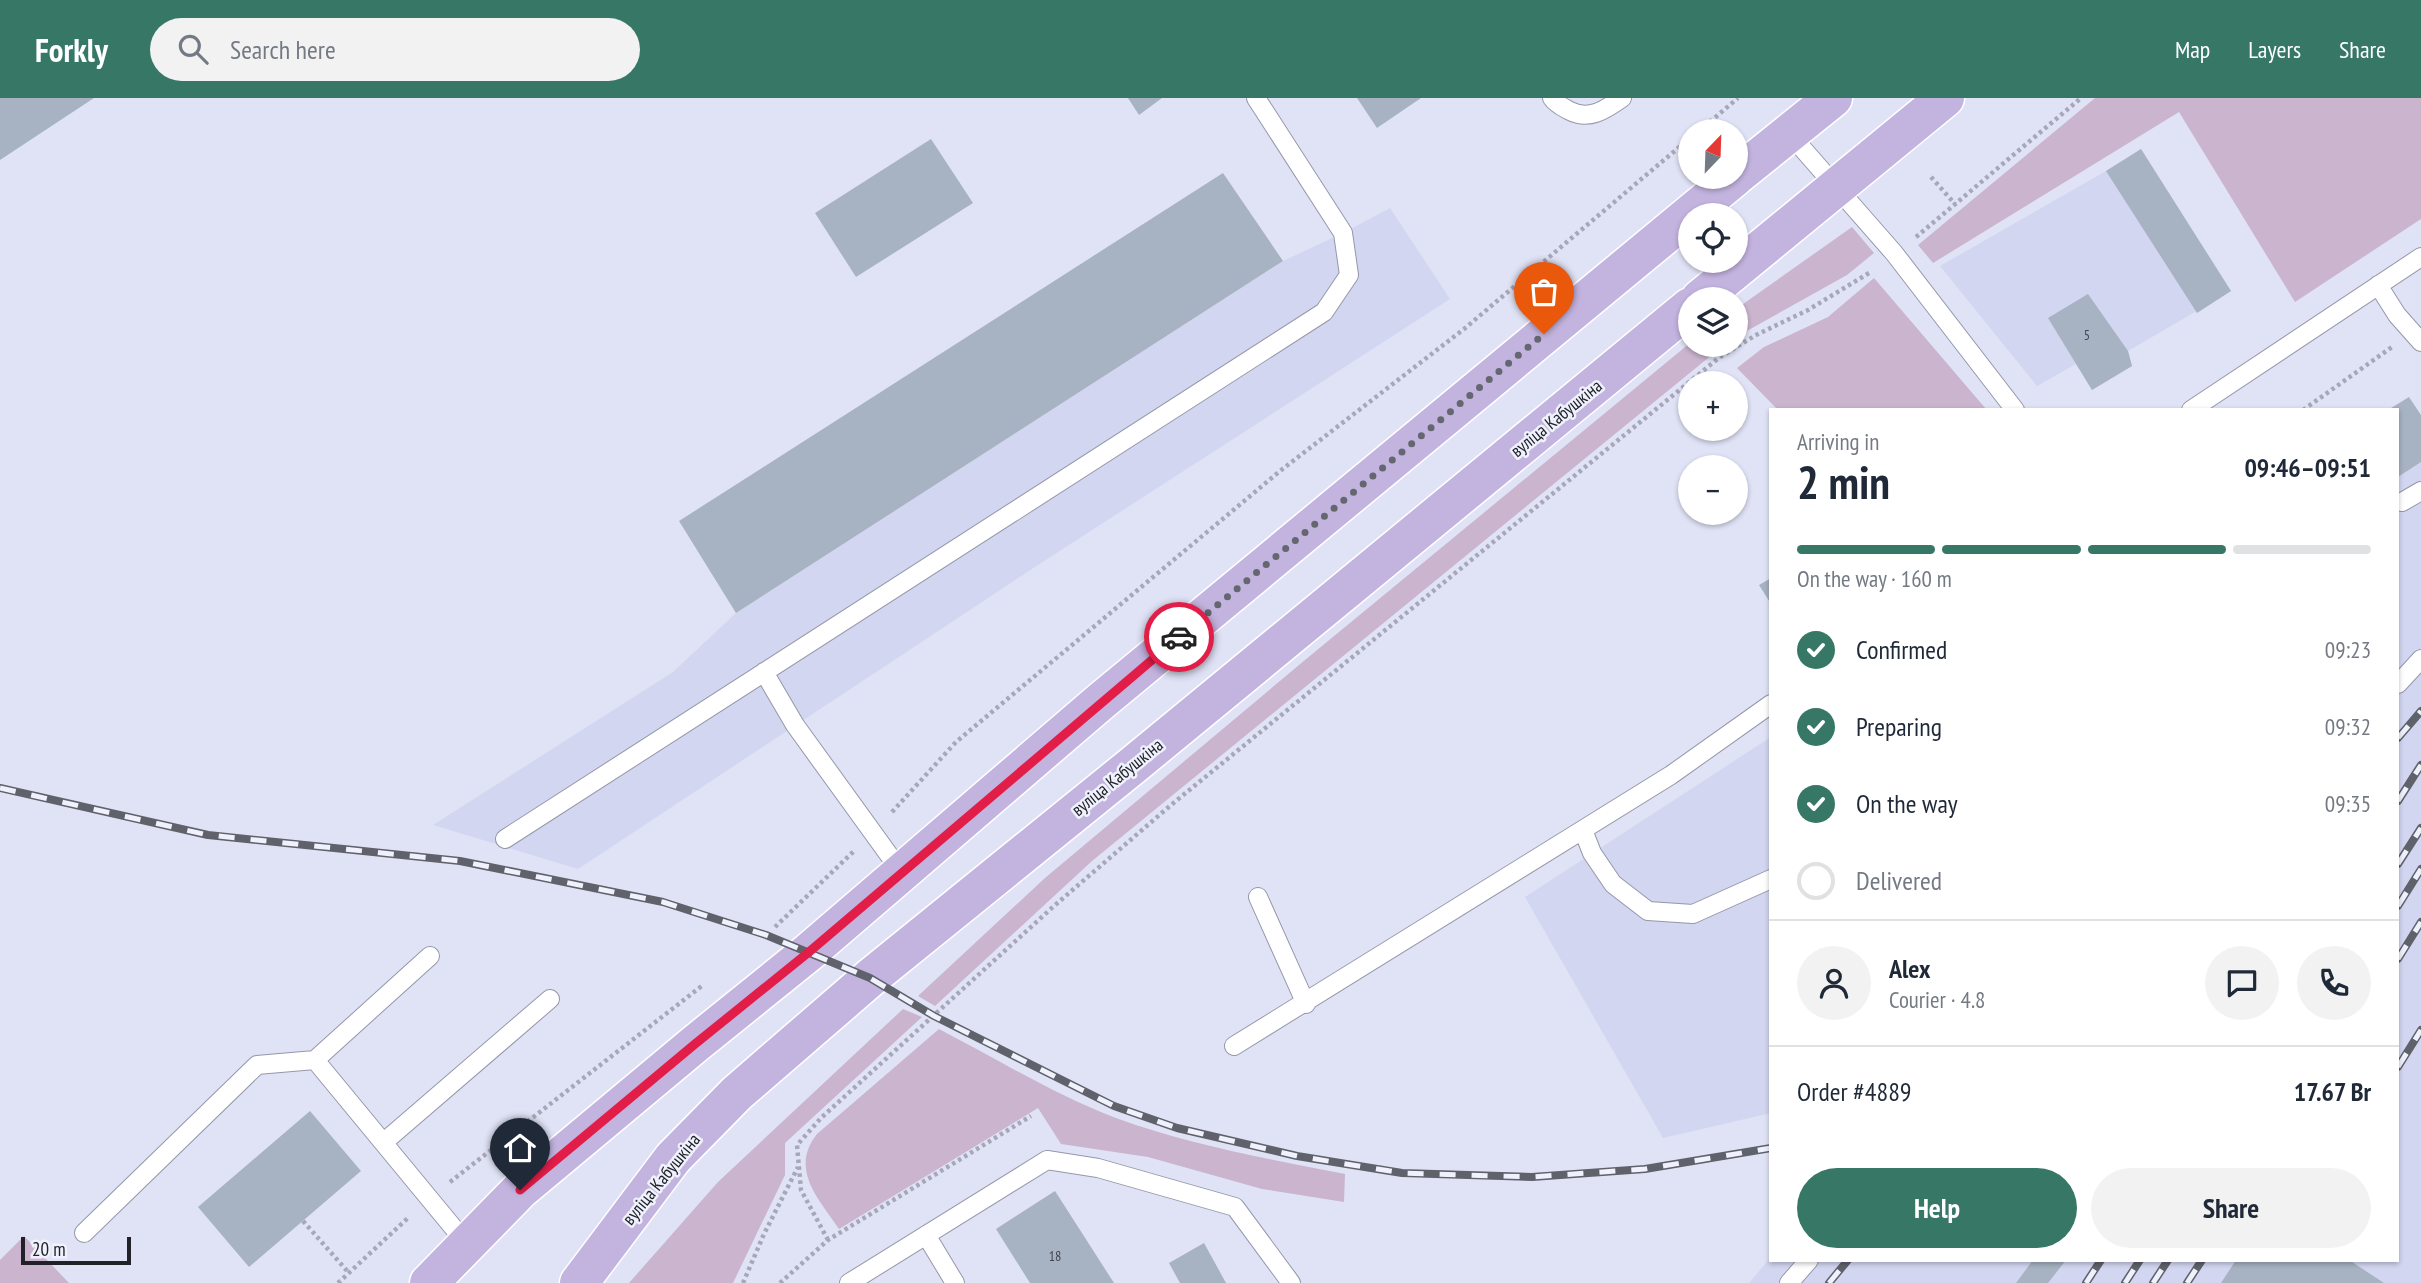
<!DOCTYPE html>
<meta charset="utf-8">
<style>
:root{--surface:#fff;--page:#f2f2f3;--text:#1f2937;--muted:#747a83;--line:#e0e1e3;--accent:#367766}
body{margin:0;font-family:"PT Sans Narrow",sans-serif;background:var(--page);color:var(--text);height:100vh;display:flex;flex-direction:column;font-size:26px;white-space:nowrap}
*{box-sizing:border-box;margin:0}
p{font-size:23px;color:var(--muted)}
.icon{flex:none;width:38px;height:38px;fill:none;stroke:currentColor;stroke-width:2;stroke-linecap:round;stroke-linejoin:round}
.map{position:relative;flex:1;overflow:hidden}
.details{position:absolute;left:1769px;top:310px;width:630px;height:854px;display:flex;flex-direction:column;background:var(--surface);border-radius:0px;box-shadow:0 2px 5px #0004}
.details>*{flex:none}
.needle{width:46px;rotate:23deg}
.tools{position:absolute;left:1678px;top:21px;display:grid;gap:14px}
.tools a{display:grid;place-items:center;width:70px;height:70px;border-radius:50%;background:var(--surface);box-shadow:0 2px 5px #0004;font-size:35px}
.scale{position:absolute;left:21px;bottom:18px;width:110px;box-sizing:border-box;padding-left:7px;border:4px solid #212228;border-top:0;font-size:19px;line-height:24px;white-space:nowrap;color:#212228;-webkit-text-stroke:5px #eff1fc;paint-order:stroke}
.pin{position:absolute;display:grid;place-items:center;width:60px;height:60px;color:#fff;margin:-72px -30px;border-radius:50% 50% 50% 0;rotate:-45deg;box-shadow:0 0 7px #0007}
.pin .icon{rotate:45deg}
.courier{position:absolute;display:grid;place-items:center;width:70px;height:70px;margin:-35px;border:5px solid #e11d48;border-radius:50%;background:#fff;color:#222;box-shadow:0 2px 9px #0007}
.summary em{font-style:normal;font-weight:600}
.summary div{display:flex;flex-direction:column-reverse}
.summary{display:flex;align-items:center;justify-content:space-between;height:119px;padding:0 28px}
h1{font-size:46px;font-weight:600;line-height:52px}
.bar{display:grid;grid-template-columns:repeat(4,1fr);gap:10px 7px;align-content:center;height:84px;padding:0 28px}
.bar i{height:9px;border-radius:5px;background:var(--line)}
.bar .selected{background:var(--accent)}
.bar p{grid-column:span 4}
.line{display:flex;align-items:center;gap:18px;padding:0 28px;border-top:2px solid var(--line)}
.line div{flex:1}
.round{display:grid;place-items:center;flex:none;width:74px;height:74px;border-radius:37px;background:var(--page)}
ol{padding:0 28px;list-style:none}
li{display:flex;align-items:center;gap:21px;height:77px}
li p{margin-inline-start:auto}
li .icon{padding:7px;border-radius:50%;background:var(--accent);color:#fff;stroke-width:4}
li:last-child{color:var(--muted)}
li i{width:38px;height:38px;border:4px solid var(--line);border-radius:50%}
.action{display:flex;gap:14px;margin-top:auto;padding:14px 28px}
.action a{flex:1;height:80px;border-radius:42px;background:var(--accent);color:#fff;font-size:28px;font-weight:600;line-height:80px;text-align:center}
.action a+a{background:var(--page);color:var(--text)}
header{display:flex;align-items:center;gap:42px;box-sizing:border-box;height:98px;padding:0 35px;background:var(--accent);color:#fff}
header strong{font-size:33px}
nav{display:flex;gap:38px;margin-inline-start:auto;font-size:24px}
.search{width:490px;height:63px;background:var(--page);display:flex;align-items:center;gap:18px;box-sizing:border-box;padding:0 24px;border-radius:38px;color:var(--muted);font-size:26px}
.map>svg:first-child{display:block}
.built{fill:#d2d6f0}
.green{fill:#cab4ce}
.building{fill:#a7b2c2}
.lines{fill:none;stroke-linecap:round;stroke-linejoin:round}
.lane-casing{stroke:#9597a9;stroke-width:20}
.primary-casing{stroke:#fff;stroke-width:41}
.path{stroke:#a6a8b7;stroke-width:4.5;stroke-dasharray:3.5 3.5;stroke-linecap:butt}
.lane{stroke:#fff;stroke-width:18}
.primary{stroke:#c3b3df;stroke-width:38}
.rail-casing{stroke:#5f616b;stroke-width:8}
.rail{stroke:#eff1fc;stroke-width:5;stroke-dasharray:16;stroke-linecap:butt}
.done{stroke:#646670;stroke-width:7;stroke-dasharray:0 12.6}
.route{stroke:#e11d48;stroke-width:9}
.labels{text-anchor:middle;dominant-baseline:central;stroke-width:5;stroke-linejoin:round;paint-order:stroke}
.number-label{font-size:14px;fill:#42464e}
.street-label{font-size:18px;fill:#212228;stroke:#eff1fc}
</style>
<header>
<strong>Forkly</strong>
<div class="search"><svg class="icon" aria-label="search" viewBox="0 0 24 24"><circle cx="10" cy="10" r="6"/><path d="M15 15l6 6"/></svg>Search here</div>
<nav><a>Map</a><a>Layers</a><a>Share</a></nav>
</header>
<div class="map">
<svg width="2421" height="1185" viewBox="0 0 2421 1185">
<rect width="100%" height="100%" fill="#e0e3f6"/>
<!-- built -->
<path class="built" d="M2141,51L2231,193L2128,253L2132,268L2092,292L2076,266L2037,288L1940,168L2106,73Z
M1390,110L1450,201L1038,467L578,771L433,727L673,574L736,515L1283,163L1343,135Z
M2421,364V1185H1749L1771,1159V1162H2398V379Z
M1771,639V1015L1663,1040L1525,799Z"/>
<!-- green -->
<path class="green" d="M2095,0H2421V121L2295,204L2179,14L1933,165L1918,147Z
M1852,129L1874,155L1847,177L1736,239V211Z
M1874,180L1986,311H1777L1737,270L1764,249L1828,219Z
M1690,245L1724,247L1092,763L935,908L918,898L1045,780L1305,562Z
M903,911L922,919L785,1045V1077L733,1185H629L718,1084Z
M939,931C997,961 1055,997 1116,1020C1190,1047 1268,1061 1345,1076L1344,1104L1262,1091L1148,1059L1061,1046L1038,1010L839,1131C819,1101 789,1071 817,1036Z
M24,1138L69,1185H0V1162Z"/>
<!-- building -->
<path class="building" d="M0,0H94L0,62Z
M1128,0H1162L1139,17Z
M1357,0H1421L1377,30Z
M931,41L973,105L856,179L815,115Z
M2141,51L2231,193L2197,215L2106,73Z
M1223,75L1283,163L736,515L679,423Z
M2088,196L2128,253L2132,268L2092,292L2048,220Z
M2409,299L2421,317V364L2398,379V312H2388Z
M1771,480V506L1759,487Z
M310,1013L361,1073L249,1169L198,1109Z
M1055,1093L1114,1185H1030L996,1131Z
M1204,1145L1226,1185H1180L1169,1165Z
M2033,1162H2066L2048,1185H2016Z
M2236,1162H2349L2384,1185H2221Z"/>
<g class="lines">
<!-- lane casing -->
<g class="lane-casing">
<path id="lane" d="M1552,0C1557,7 1563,9 1570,13C1590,23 1606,11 1622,0
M1788,34L1894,155L2015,312
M2378,187L2397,217L2421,244
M2191,312L2421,159
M2402,404L2421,393
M764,574L795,627L902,775
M2398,586L2421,561
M1583,732L1592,755L1613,786L1648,813L1693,816L1771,781
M505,741L1324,214L1349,177L1343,135L1256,0
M1258,799L1306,906
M430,858L315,962L466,1145
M1234,948L1671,677L1771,606
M384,1044L550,901
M84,1135L257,967L315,962
M926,1137L955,1185
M849,1185L1047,1062L1098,1070L1235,1109L1291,1185
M1789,1185L1809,1162"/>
</g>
<!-- primary casing -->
<g class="primary-casing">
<path id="primary" d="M1736,78L1833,0
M1700,201L1945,0
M429,1185L520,1092L695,946L809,854L1100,604L1735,79
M579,1185L673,1060L737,995L870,880L1132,668L1690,209"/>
</g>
<!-- path -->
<path class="path" d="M1699,33L1738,0
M1931,79L1955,106
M1916,139L2081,0
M2303,312L2392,249
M892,714L956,644L1280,373L1464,231L1690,40
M775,829L854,753
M450,1084L703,887
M303,1123L349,1175
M828,1142L801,1092L797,1047L821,1020L1054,808L1171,707L1720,259L1756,237L1808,212L1869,175
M338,1185L409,1119
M743,1185L764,1136L798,1069
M780,1185L828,1142L1031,1018"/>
<!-- lane -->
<use href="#lane" class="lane"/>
<!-- primary -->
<use href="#primary" class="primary"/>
<!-- rail casing -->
<g class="rail-casing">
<path id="rail" d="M2398,640L2421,613
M0,690L208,737L460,763L663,804L766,837L870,880L934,918L1114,1008L1177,1030L1297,1058L1402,1075L1532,1079L1645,1071L1771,1050
M2398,703L2421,667
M2398,766L2421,730
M2398,808L2421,771
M2398,861L2421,824
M2398,969L2421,932
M1829,1185L1848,1162
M2086,1185L2101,1162
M2125,1185L2140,1162
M2153,1185L2168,1162
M2187,1185L2202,1162"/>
</g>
<!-- rail -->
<use href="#rail" class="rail"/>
</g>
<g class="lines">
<!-- done -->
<path class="done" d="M1179,539L1544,236"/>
<!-- route -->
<path class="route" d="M520,1092L695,946L809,854L1179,539"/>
</g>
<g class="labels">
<!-- number labels -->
<g class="number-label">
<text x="2087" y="237">5</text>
<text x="1055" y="1158">18</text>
</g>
<!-- street labels -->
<g class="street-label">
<text transform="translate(1556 320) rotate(-39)">вуліца Кабушкіна</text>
<text transform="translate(1117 679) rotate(-39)">вуліца Кабушкіна</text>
<text transform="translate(661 1081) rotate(-51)">вуліца Кабушкіна</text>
</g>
</g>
</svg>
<div class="tools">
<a><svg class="needle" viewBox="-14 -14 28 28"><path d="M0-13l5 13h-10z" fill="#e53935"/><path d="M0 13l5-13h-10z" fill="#747a83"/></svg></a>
<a><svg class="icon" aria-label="locate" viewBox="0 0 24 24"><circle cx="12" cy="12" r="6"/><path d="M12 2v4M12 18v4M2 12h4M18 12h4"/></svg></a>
<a><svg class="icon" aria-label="layers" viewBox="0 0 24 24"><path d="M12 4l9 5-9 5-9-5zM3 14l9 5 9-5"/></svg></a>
<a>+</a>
<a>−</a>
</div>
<div class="scale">20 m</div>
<div class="pin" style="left:1544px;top:236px;background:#ea580c"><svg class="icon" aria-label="bag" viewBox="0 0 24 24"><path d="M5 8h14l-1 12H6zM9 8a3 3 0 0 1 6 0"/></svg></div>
<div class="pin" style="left:520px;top:1092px;background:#1f2937"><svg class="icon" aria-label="home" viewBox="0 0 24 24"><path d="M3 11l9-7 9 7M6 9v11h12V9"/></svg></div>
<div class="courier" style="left:1179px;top:539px"><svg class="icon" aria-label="car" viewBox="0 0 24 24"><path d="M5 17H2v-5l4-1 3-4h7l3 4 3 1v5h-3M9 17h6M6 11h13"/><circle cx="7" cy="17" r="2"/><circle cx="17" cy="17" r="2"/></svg></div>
<section class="details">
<div class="summary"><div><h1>2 min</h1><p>Arriving in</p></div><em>09:46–09:51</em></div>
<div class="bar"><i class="selected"></i><i class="selected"></i><i class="selected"></i><i></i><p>On the way · 160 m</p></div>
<ol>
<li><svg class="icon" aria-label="check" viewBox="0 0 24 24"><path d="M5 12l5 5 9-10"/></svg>Confirmed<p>09:23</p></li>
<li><svg class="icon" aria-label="check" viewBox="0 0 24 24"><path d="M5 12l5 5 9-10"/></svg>Preparing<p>09:32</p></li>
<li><svg class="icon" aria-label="check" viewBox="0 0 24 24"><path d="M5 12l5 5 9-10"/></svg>On the way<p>09:35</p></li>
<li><i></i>Delivered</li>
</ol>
<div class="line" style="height:126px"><a class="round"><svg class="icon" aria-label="person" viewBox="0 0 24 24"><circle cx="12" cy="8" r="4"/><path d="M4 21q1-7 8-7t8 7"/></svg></a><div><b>Alex</b><p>Courier · 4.8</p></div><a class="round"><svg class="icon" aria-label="chat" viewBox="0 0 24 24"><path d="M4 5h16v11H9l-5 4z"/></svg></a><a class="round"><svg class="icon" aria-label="phone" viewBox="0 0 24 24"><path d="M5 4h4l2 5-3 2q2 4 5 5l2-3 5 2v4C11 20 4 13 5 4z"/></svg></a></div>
<div class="line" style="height:91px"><div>Order #4889</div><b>17.67 Br</b></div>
<div class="action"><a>Help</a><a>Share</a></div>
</section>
</div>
